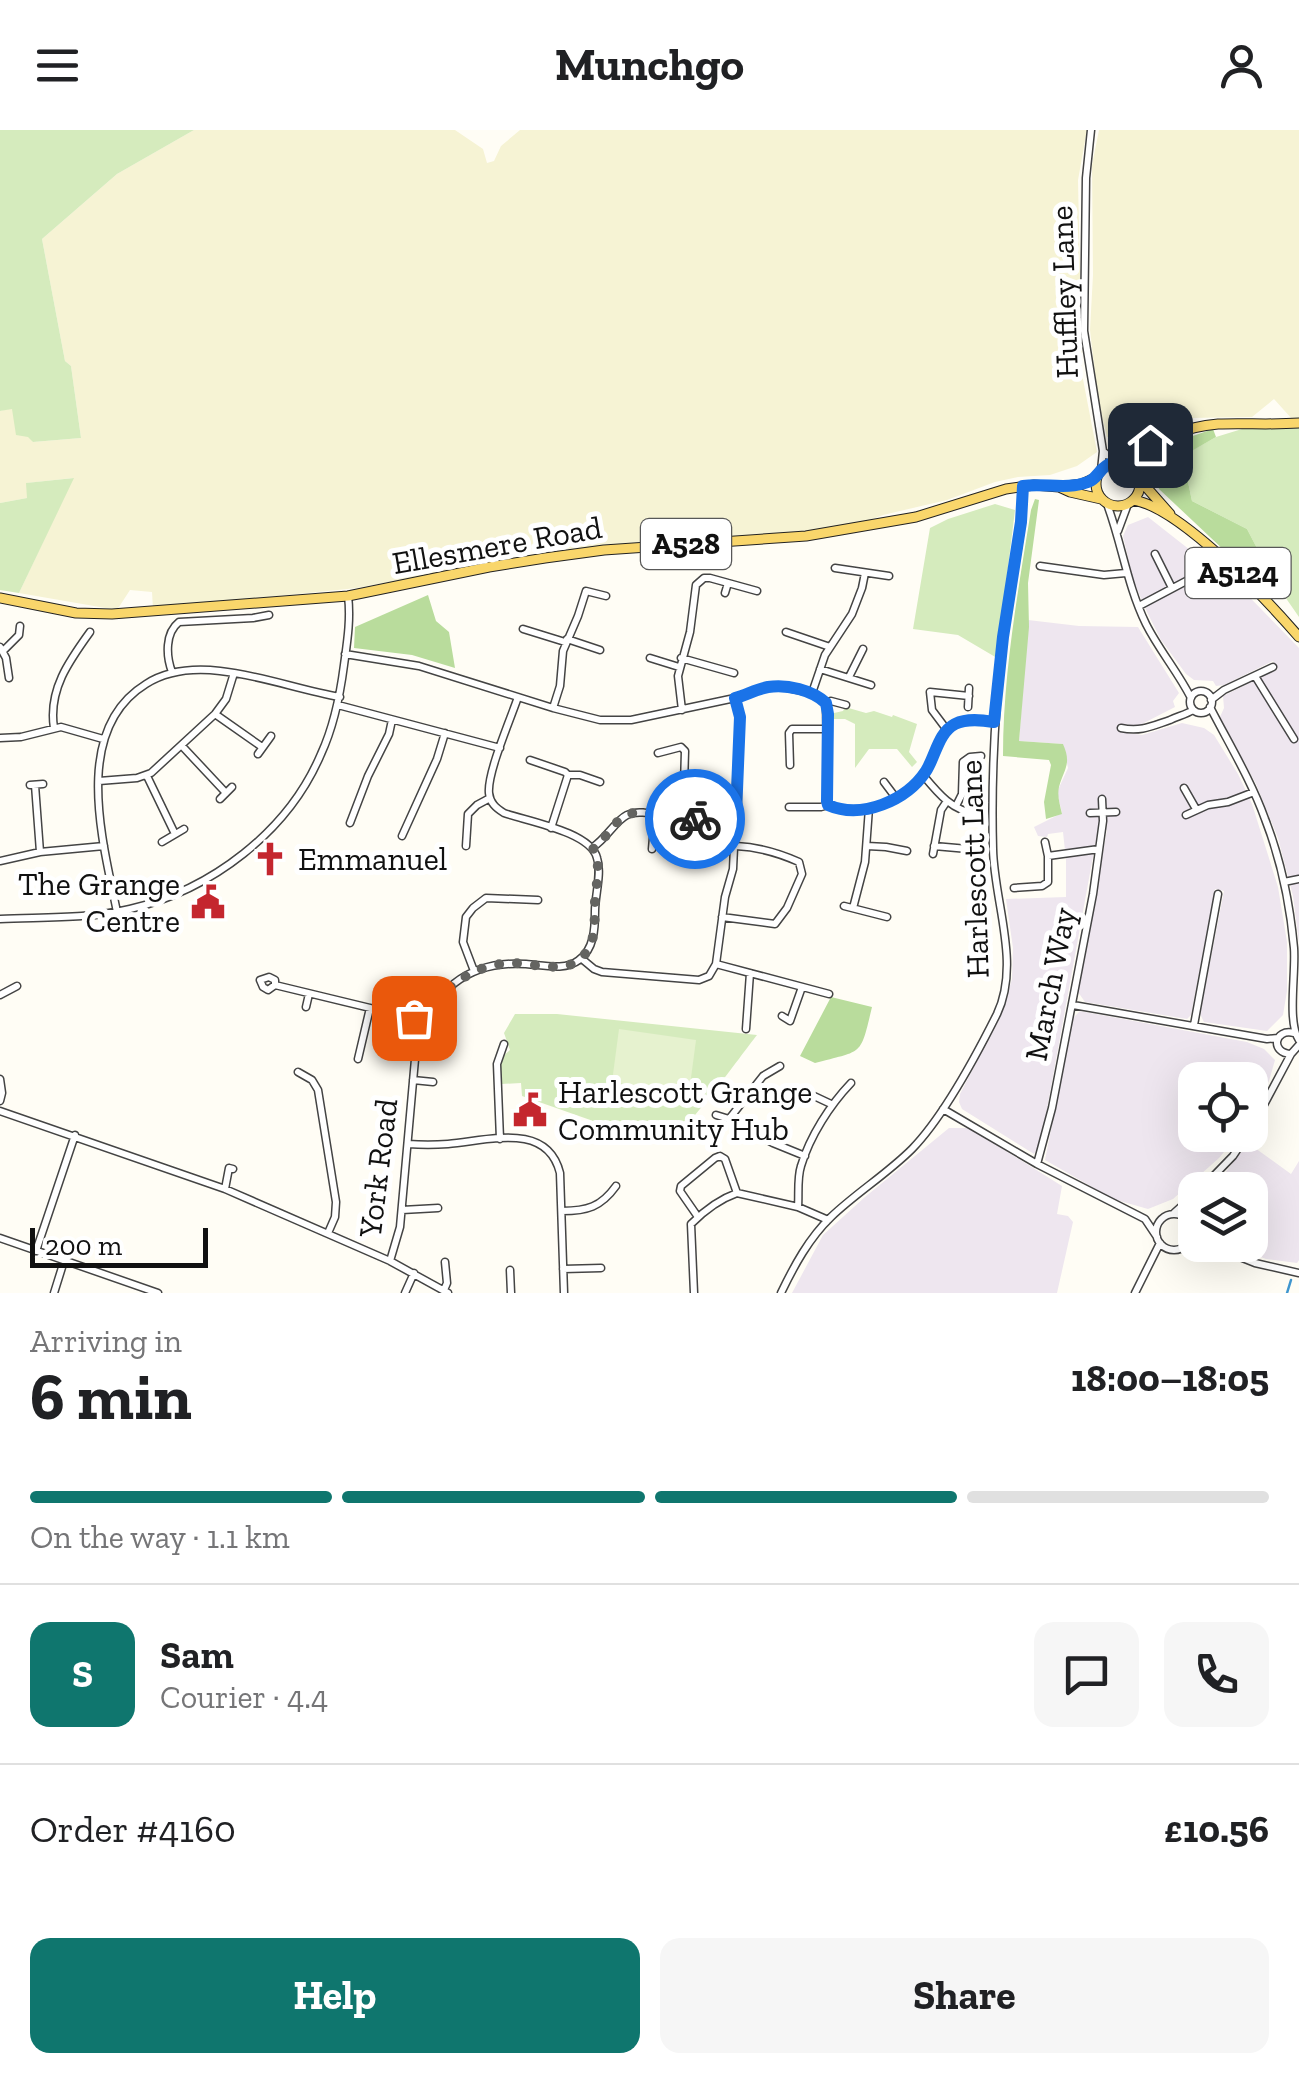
<!DOCTYPE html>
<meta charset="utf-8">
<style>
:root{--surface:#fff;--page:#f6f6f6;--text:#202124;--muted:#757577;--line:#e0e0e0;--accent:#0f766e}
body{margin:0;font-family:"Zilla Slab",serif;background:var(--page);color:var(--text);height:100vh;display:flex;flex-direction:column;font-size:38px;white-space:nowrap}
*{box-sizing:border-box;margin:0}
p{font-size:32px;color:var(--muted)}
.icon{flex:none;width:55px;height:55px;fill:none;stroke:currentColor;stroke-width:2;stroke-linecap:round;stroke-linejoin:round}
.map{position:relative;height:1163px;overflow:hidden}
.side{display:flex;flex-direction:column;background:var(--surface);flex:1}
.side>*{flex:none}
.buttons{position:absolute;left:1178px;top:932px;display:grid;gap:20px}
.buttons a{display:grid;place-items:center;width:90px;height:90px;border-radius:20px;background:var(--surface);box-shadow:0 10px 40px #0002;font-size:50px}
.scale{position:absolute;left:30px;bottom:25px;width:178px;box-sizing:border-box;padding-left:10px;border:5px solid #111;border-top:0;font-size:28px;line-height:35px;white-space:nowrap;color:#111;-webkit-text-stroke:8px #fff;paint-order:stroke}
.pin{position:absolute;display:grid;place-items:center;width:85px;height:85px;color:#fff;margin:-42px;border-radius:20px;box-shadow:0 5px 15px #0006}
.courier{position:absolute;display:grid;place-items:center;width:100px;height:100px;margin:-50px;border:8px solid #1a73e8;border-radius:50%;background:#fff;color:#222;box-shadow:0 2px 12px #0007}
.head em{font-style:normal;font-weight:800}
.head div{display:flex;flex-direction:column-reverse}
.head{display:flex;align-items:center;justify-content:space-between;height:170px;padding:0 30px}
h1{font-size:65px;font-weight:800;line-height:75px}
.bar{display:grid;grid-template-columns:repeat(4,1fr);gap:15px 10px;align-content:center;height:120px;padding:0 30px}
.bar i{height:12px;border-radius:8px;background:var(--line)}
.bar .active{background:var(--accent)}
.bar p{grid-column:span 4}
.line{display:flex;align-items:center;gap:25px;padding:0 30px;border-top:2px solid var(--line)}
.line div{flex:1}
.round{display:grid;place-items:center;flex:none;width:105px;height:105px;border-radius:20px;background:var(--page)}
.primary-button{display:flex;gap:20px;margin-top:auto;padding:20px 30px}
.primary-button a{flex:1;height:115px;border-radius:20px;background:var(--accent);color:#fff;font-size:40px;font-weight:800;line-height:115px;text-align:center}
.primary-button a+a{background:var(--page);color:var(--text)}
header{display:flex;justify-content:space-between;align-items:center;height:130px;padding:0 30px;background:var(--surface);font-size:45px;font-weight:800}
.map>svg:first-child{display:block}
.industrial{fill:#eee6ef}
.farmland{fill:#f6f3d4}
.green{fill:#d5ebbd}
.forest{fill:#b9dc9c}
.pitch{fill:#e6f2cf}
.lines{fill:none;stroke-linecap:round;stroke-linejoin:round}
.stream{stroke:#3f96cf;stroke-width:2.5}
.minor-casing{stroke:#444;stroke-width:9}
.major-casing{stroke:#222;stroke-width:11}
.minor{stroke:#fff;stroke-width:6}
.major{stroke:#f9d66b;stroke-width:9}
.done{stroke:#646461;stroke-width:10;stroke-dasharray:0 18}
.route{stroke:#1a73e8;stroke-width:12}
.labels{text-anchor:middle;dominant-baseline:central;stroke-width:10;stroke-linejoin:round;paint-order:stroke}
.shield{fill:#fff;stroke:#585858;stroke-width:2.5}
.shield-label{font-size:30px;font-weight:bold;fill:#111}
.street-label{font-size:32px;fill:#111;stroke:#fff}
.poi-label{font-size:32px;fill:#111;stroke:#fff;text-anchor:start}
</style>
<header><svg class="icon" aria-label="menu" viewBox="0 0 24 24"><path d="M4 6h16M4 12h16M4 18h16"/></svg>Munchgo<svg class="icon" aria-label="person" viewBox="0 0 24 24"><circle cx="12" cy="8" r="4"/><path d="M4 21q1-7 8-7t8 7"/></svg></header>
<div class="map">
<svg width="1299" height="1163" viewBox="0 0 1299 1163">
<rect width="100%" height="100%" fill="#fffdf5"/>
<!-- industrial -->
<path class="industrial" d="M1148,387L1190,420L1225,442L1299,518V813L1293,766L1278,708L1256,654L1220,587L1224,578L1223,566L1278,539L1273,531L1224,555L1216,556L1213,551L1194,550L1186,544L1161,510L1148,484L1133,450L1123,406L1128,395Z
M1028,490L1079,496L1138,497L1179,563L1173,571L1175,577L1138,596L1123,594L1120,602L1142,605L1182,593L1204,598L1214,605L1238,644L1252,674L1278,757L1287,812V861L1283,885L1267,901L1204,892L1200,884L1224,761L1215,759L1191,885L1187,889L1085,872L1078,862L1107,700L1098,699L1041,1012L1034,1024L962,979L959,972L960,964L1002,882L1012,849L1013,818L1006,769L1066,767V730L1063,702L1048,704L1047,707L1038,706L1034,697L1062,683L1057,662L1068,638L1063,614L1019,611Z
M1080,881L1247,912L1264,919L1275,930L1269,951L1250,985V950H1195V1005H1238L1219,1028L1173,1069L1148,1079L1113,1069L1045,1030L1073,888Z
M949,998H969L1062,1056L1057,1084L1068,1086L1073,1092L1057,1163H792L823,1105L865,1067Z
M1248,1013L1291,1044L1299,1031V1130L1297,1133L1266,1129L1230,1115H1250V1060H1212Z"/>
<!-- farmland -->
<path class="farmland" d="M194,0H455L483,19L487,33L494,31L501,16L520,0H1087L1078,50L1082,244L1097,322L1077,336L1050,345L1018,347L995,352L947,370L883,385L865,392L802,404L556,420L524,419L488,425L438,443L357,458L153,479L152,462L130,460L117,480L19,463L73,348L27,353V368L0,373V281L12,278L33,312L81,308L71,236L65,231L42,109L117,44Z
M1099,0H1299V288L1292,289L1274,269L1252,287L1190,288L1107,307L1098,271L1090,200L1093,145L1092,35Z"/>
<!-- green -->
<path class="green" d="M0,0H194L117,44L42,109L65,231L71,236L81,308L33,312L28,307L16,305L12,279L0,281Z
M1299,295V487L1274,451L1247,399L1192,371L1187,347L1170,333L1216,307L1242,299Z
M74,348L19,463L0,460V373L27,368L26,353Z
M995,374L1015,380L997,528L958,505L913,499L930,398L948,389Z
M845,577L866,583L874,581L892,587L893,585L917,594L909,622L917,632L912,637L897,619H869L855,638V594L845,589H832L834,583L843,581Z
M515,884H557L757,905C741,925 686,1003 668,1011C662,1014 660,1013 653,1012L522,966L521,953L501,954L500,929L510,920L504,903Z"/>
<!-- forest -->
<path class="forest" d="M1213,299L1216,307L1171,333L1187,347L1192,371L1247,399L1273,449L1262,456L1159,359L1150,328L1181,310Z
M1035,369L1039,370L1028,453L1029,497L1019,611L1063,614C1072,634 1064,639 1059,657C1057,666 1060,675 1062,684L1046,689L1044,672L1051,635L1049,630L1003,626C1003,544 1018,461 1031,380Z
M428,465L436,491L449,502L455,538L412,525L354,518L355,497Z
M831,867L872,877C860,927 864,920 815,933L800,926Z"/>
<!-- pitch -->
<path class="pitch" d="M619,899L696,910L689,963L612,952Z"/>
<g class="lines">
<!-- stream -->
<path class="stream" d="M1287,1163L1291,1150"/>
<!-- minor casing -->
<g class="minor-casing">
<path id="minor" d="M1091,0L1086,48L1084,201L1103,321L1101,340
M1103,321L1115,332
M1107,374C1122,414 1127,455 1146,494C1159,520 1178,542 1191,568
M1118,401L1128,374
M1155,424L1172,458
M1040,436L1104,445L1126,443
M835,438L889,446
M725,463L728,453
M1139,476L1190,449
M523,499L565,512
M786,502L830,517
M567,509L600,520
M0,517L6,528L9,548
M3,521L19,505L20,496
M345,524L419,536L553,578L600,590H631L735,568L769,557H784L812,563L826,573L831,571L846,575
M650,528L679,537
M681,528L734,543
M820,539L871,555
M172,542C166,526 165,503 179,492L253,488L269,485
M1255,546L1294,609
M849,547L863,519
M1190 572a11 11 0 1 1 22 0a11 11 0 1 1-22 0Z
M812,563L825,525L852,484L862,458L865,443
M1211,570L1224,560L1273,537
M826,573L828,675
M338,575L500,618
M968,577L969,558
M1210,577C1229,614 1251,650 1265,689C1281,730 1290,774 1294,818C1296,843 1287,892 1299,910
M553,578L560,556L563,521L578,486L586,461L606,466
M682,580L678,546L690,502L696,455L704,448H710L757,461
M215,584L262,617
M54,598C48,560 69,531 90,502
M1121,598C1141,602 1152,596 1170,590C1178,586 1185,585 1193,580
M947,600L932,580L930,562L969,566
M0,608L21,607L61,597L103,609
M182,616L226,663
M658,623L681,617L685,621L683,689
M258,624L271,606
M530,630L565,642L568,645H580L600,652
M790,635L789,603L792,599H827
M923,645C937,662 953,682 976,683
M147,646L175,704
M99,651L137,648L151,643L215,584L226,569L234,543
M884,652L896,668
M30,655L43,654
M35,655L40,722
M1184,658L1196,679
M220,669L232,657
M956,676L962,664L963,632L970,627L981,626
M789,677H821L828,675C865,691 912,668 930,634C938,620 940,602 955,594C967,588 982,591 995,592
M1090,683L1116,682
M1186,685L1208,675L1228,672L1254,662
M350,693L368,646L389,604L392,590
M551,698L568,645
M402,706L437,629L445,603
M162,712L184,699
M1045,712L1048,726
M466,716L468,684L477,675L490,668
M867,716L886,717L907,721
M934,716L968,719
M593,717C606,709 615,691 627,685C642,678 658,687 674,689C695,691 715,680 736,684
M652,719L655,685
M933,724L941,680L947,671
M0,731L40,722L104,716
M1284,752L1299,749
M1014,758L1042,756L1048,752V726L1099,719
M844,776L887,787
M853,778L865,732L869,678
M117,782C103,712 71,600 146,554C168,540 194,538 220,541C260,545 300,560 340,567
M722,787L775,794L787,778L802,744L799,732C779,723 757,717 736,716
M0,789C43,787 88,789 130,779C211,760 288,702 321,624C334,596 340,566 344,535C347,513 351,489 348,466
M582,829L594,839L602,842L699,850L709,846L716,834L725,767L733,739L740,587L735,568
M716,834L829,864
M474,841L463,812L466,787L473,778L486,768L538,770
M275,855V850L269,847L260,850L263,857L268,860L275,855L424,891
M0,865L17,856
M1073,875L1267,909L1278,908
M306,877L309,864
M782,886L790,891L802,857
M1194,895L1218,764
M746,899L750,843
M1294,903C1274,898 1270,923 1291,924L1299,915
M358,929L370,878
M298,942L312,950L318,960L336,1072L335,1087L328,1103
M0,949L2,963L0,971
M413,950L433,952
M806,969L814,966L831,974
M943,979L1037,1034L1145,1089L1157,1107
M0,981L225,1059L390,1131L448,1163
M716,985L729,989L773,1013L805,1026
M729,989L763,946L780,936
M1250,1001L1291,924
M500,1009L497,934L504,914
M408,1014C421,1015 435,1015 448,1014C487,1011 547,991 560,1043L564,1163
M1037,1034L1052,978L1093,764L1103,691L1102,669
M225,1059L229,1038L233,1039
M1200,1060L1233,1026L1247,1005
M798,1077C799,1064 797,1048 801,1036C810,1006 830,975 851,953
M402,1080L438,1078
M562,1081C587,1081 601,1077 616,1056
M1174,1083L1195,1064
M1156 1102a18 18 0 1 1 36 0a18 18 0 1 1-36 0Z
M698,1087L680,1061L681,1056L715,1028L720,1026L725,1029L737,1063
M0,1108L158,1163
M1210,1115L1255,1133L1299,1143
M36,1121L75,1005
M390,1131L400,1097L416,918C430,862 467,830 526,834C543,835 565,841 579,830C594,819 595,799 595,781C595,765 602,743 597,728C591,702 527,691 504,683C496,678 490,673 489,663C487,643 511,588 518,567
M563,1139L601,1138
M510,1140L511,1163
M444,1160L447,1153L445,1132
M54,1163L64,1131
M405,1163L414,1143
M694,1163L691,1094C703,1082 720,1069 737,1063L798,1077L828,1090
M781,1163C794,1136 809,1108 831,1087C856,1063 887,1044 912,1019C943,987 977,924 997,884C1021,833 994,772 993,719C991,648 995,577 1003,507C1009,457 1024,405 1023,356
M1135,1163L1160,1113"/>
</g>
<!-- major casing -->
<g class="major-casing">
<path id="major" d="M1096 354a22 22 0 1 1 44 0a22 22 0 1 1-44 0Z
M1120,332C1149,312 1182,297 1218,294C1245,293 1272,295 1299,293
M1138,345L1150,315
M1139,349L1170,384
M1059,357L1082,354L1097,347
M1133,370C1180,377 1267,470 1299,507
M0,468L76,483L112,484L348,466L489,437L545,428L604,420L806,406L916,387L1006,359L1034,355L1059,357L1070,362L1101,369"/>
</g>
<!-- minor -->
<use href="#minor" class="minor"/>
<!-- major -->
<use href="#major" class="major"/>
</g>
<g class="lines">
<!-- done -->
<path class="done" d="M414,888L424,891C443,857 472,835 511,833C534,833 569,846 585,824C597,809 594,789 595,771C596,753 602,735 593,718C606,709 611,696 622,688C636,677 655,686 670,688C679,690 687,689 695,689"/>
<!-- route -->
<path class="route" d="M695,689L718,683L736,684L740,587L735,568C746,565 757,559 768,557C787,554 812,560 826,573L828,584L827,671L828,675C862,690 907,670 926,641C936,625 938,603 955,594C967,588 982,590 994,592L1003,507L1021,392L1023,356C1045,353 1067,360 1088,352C1098,348 1098,341 1106,336C1117,329 1111,336 1122,331C1132,327 1140,319 1150,315"/>
</g>
<!-- icons -->
<defs>
<g id="church-bare" transform="scale(2.7)"><path d="M-1.2-6h2.4v3.5h3.3v2.4h-3.3V6h-2.4V-.1h-3.3v-2.4h3.3Z" fill="#c4262e" stroke="#fff" stroke-width="2.5" paint-order="stroke"/></g>
<g id="civic-bare" transform="scale(2.7)"><path d="M-.6-6.5H3V-4.5H.6V-3L4-1V1h2V6H-6V1h2V-1L-.6-3ZM-1.2 2.5V6h2.4V2.5Z" fill="#c4262e" stroke="#fff" stroke-width="2.5" paint-order="stroke"/></g>
</defs>
<g fill-rule="evenodd">
<use href="#church-bare" x="270" y="729"/>
<use href="#civic-bare" x="208" y="772"/>
<use href="#civic-bare" x="530" y="980"/>
</g>
<g class="labels">
<!-- shield labels -->
<g class="shield">
<rect x="641" y="389" width="90" height="50" rx="8"/>
<rect x="1185.5" y="418" width="105" height="50" rx="8"/>
</g>
<g class="shield-label">
<text x="686" y="414">A528</text>
<text x="1238" y="443">A5124</text>
</g>
<!-- street labels -->
<g class="street-label">
<text transform="translate(1064 162) rotate(-92)">Huffley Lane</text>
<text transform="translate(497 415) rotate(-10)">Ellesmere Road</text>
<text transform="translate(974 739) rotate(-92)">Harlescott Lane</text>
<text transform="translate(1050 854) rotate(-79)">March Way</text>
<text transform="translate(378 1038) rotate(-83)">York Road</text>
</g>
<!-- poi labels -->
<g class="poi-label">
<text x="298" y="729">Emmanuel</text>
<text x="180" y="754" text-anchor="end">The Grange<tspan x="180" dy="37">Centre</tspan></text>
<text x="558" y="962">Harlescott Grange<tspan x="558" dy="37">Community Hub</tspan></text>
</g>
</g>
</svg>
<div class="buttons">
<a><svg class="icon" aria-label="locate" viewBox="0 0 24 24"><circle cx="12" cy="12" r="6"/><path d="M12 2v4M12 18v4M2 12h4M18 12h4"/></svg></a>
<a><svg class="icon" aria-label="layers" viewBox="0 0 24 24"><path d="M12 4l9 5-9 5-9-5zM3 14l9 5 9-5"/></svg></a>
</div>
<div class="scale">200 m</div>
<div class="pin" style="left:414px;top:888px;background:#ea580c"><svg class="icon" aria-label="bag" viewBox="0 0 24 24"><path d="M5 8h14l-1 12H6zM9 8a3 3 0 0 1 6 0"/></svg></div>
<div class="pin" style="left:1150px;top:315px;background:#1f2937"><svg class="icon" aria-label="home" viewBox="0 0 24 24"><path d="M3 11l9-7 9 7M6 9v11h12V9"/></svg></div>
<div class="courier" style="left:695px;top:689px"><svg class="icon" aria-label="bike" viewBox="0 0 24 24"><circle cx="6" cy="16" r="4"/><circle cx="18" cy="16" r="4"/><path d="M6 16l4-8h5l3 8M10 8l3 8H6M13 5h3"/></svg></div>
</div>
<section class="side">
<div class="head"><div><h1>6 min</h1><p>Arriving in</p></div><em>18:00–18:05</em></div>
<div class="bar"><i class="active"></i><i class="active"></i><i class="active"></i><i></i><p>On the way · 1.1 km</p></div>
<div class="line" style="height:180px"><b class="round" style="background:var(--accent);color:#fff">S</b><div><b>Sam</b><p>Courier · 4.4</p></div><a class="round"><svg class="icon" aria-label="chat" viewBox="0 0 24 24"><path d="M4 5h16v11H9l-5 4z"/></svg></a><a class="round"><svg class="icon" aria-label="phone" viewBox="0 0 24 24"><path d="M5 4h4l2 5-3 2q2 4 5 5l2-3 5 2v4C11 20 4 13 5 4z"/></svg></a></div>
<div class="line" style="height:130px"><div>Order #4160</div><b>£10.56</b></div>
<div class="primary-button"><a>Help</a><a>Share</a></div>
</section>
